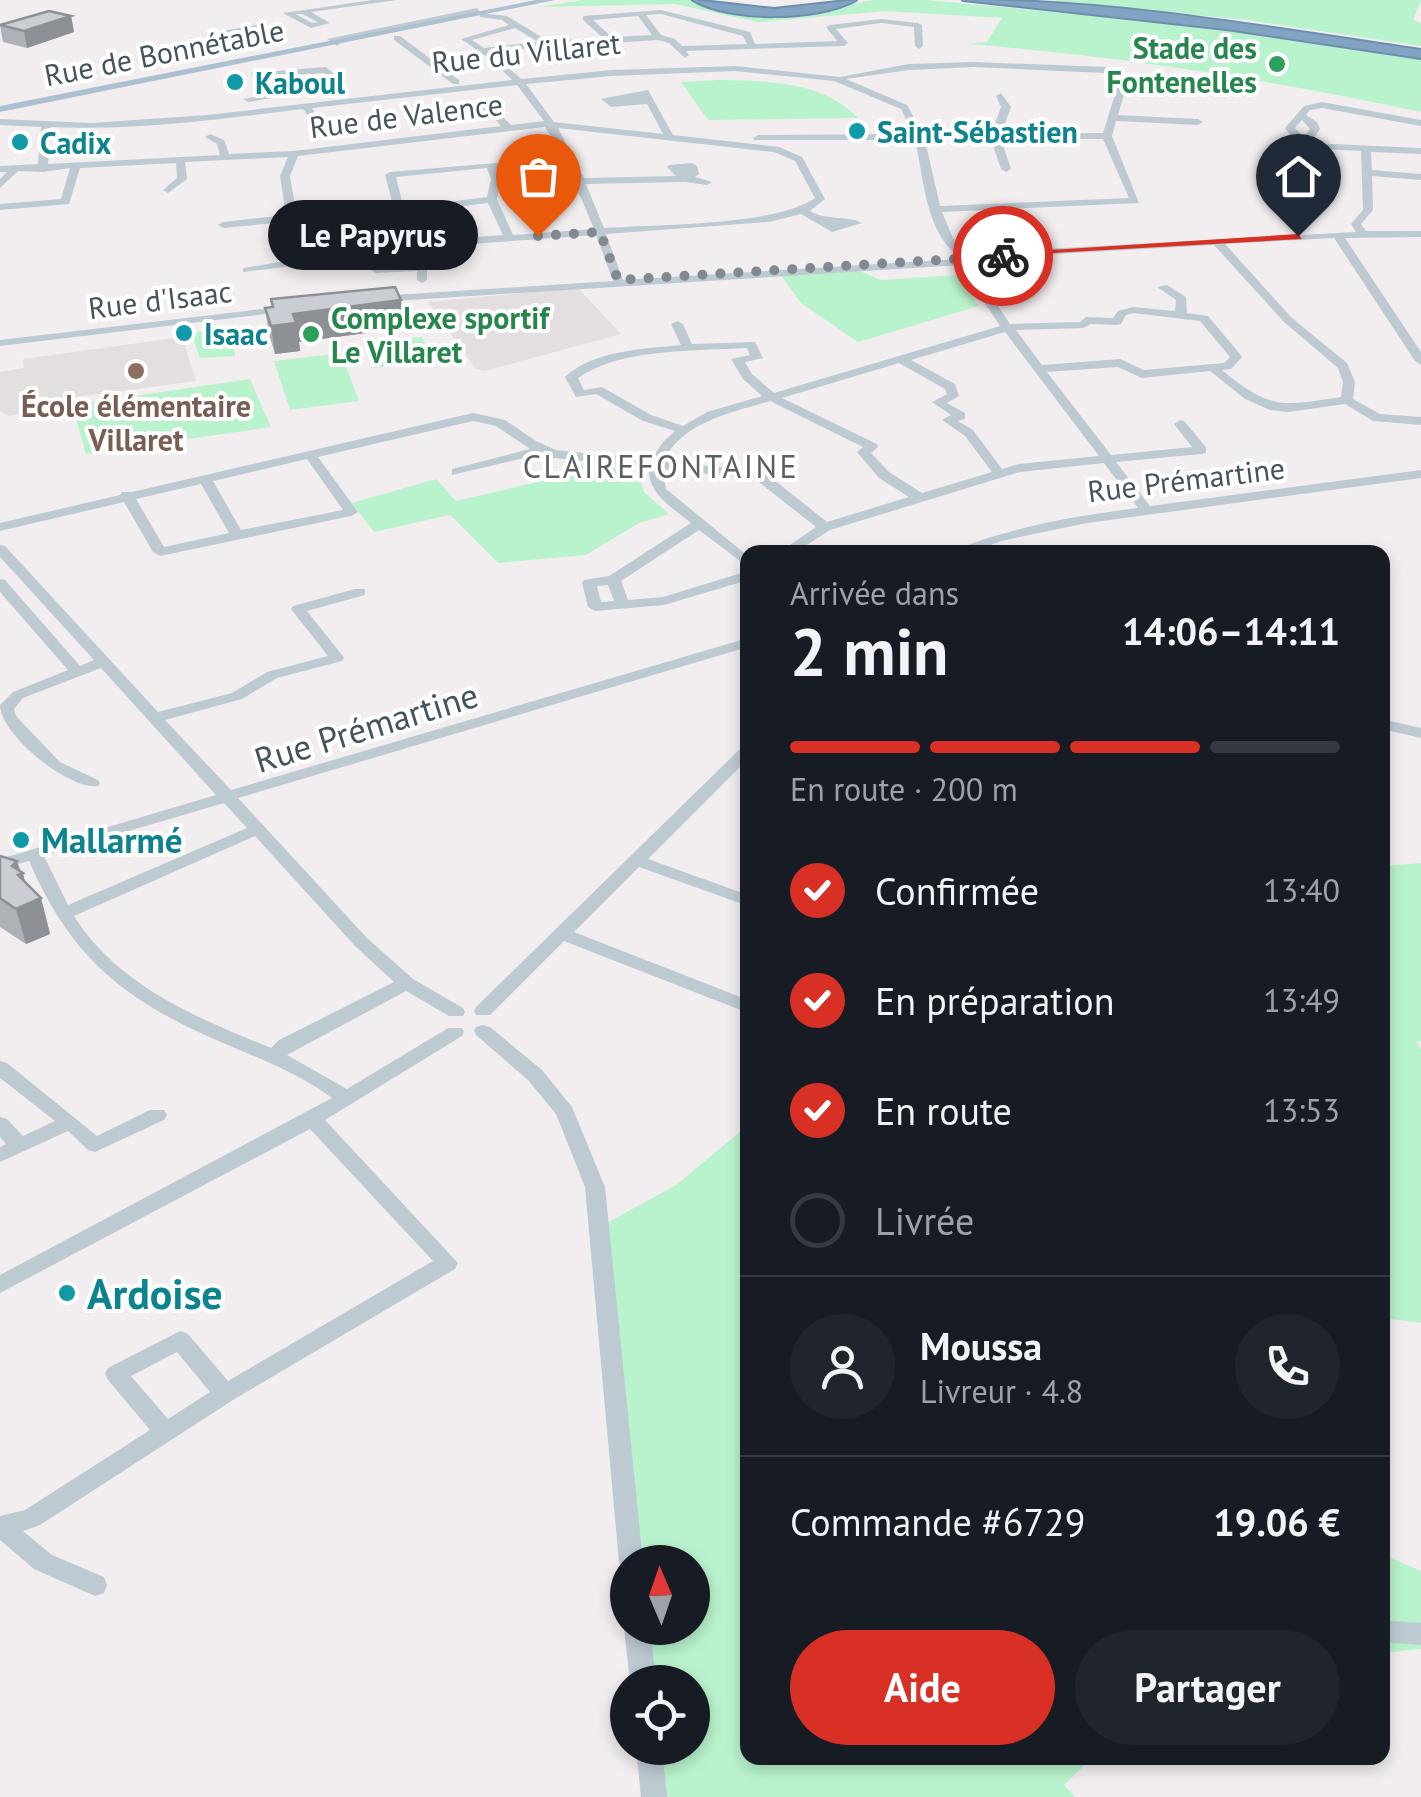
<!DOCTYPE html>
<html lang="fr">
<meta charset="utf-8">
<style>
:root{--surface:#171b24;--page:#20242c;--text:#f1f3f6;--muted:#9ea1a6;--line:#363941;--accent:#d93025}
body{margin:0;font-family:"PT Sans",sans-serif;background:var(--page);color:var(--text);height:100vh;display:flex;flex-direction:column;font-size:38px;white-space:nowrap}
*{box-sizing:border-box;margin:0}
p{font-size:32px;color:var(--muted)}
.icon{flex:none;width:55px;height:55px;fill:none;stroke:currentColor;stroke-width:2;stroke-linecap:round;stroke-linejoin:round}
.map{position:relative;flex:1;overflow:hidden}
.panel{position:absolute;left:740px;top:545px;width:650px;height:1220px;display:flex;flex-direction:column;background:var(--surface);border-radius:20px;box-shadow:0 5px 15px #0003}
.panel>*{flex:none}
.needle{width:65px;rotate:358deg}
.controls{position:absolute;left:610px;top:1545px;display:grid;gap:20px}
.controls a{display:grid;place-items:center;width:100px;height:100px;border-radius:50%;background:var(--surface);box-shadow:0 5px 15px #0003;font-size:50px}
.pin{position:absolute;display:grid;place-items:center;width:85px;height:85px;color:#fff;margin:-102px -42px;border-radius:50% 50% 50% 0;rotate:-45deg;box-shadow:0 0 10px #0007}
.pin .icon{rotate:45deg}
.courier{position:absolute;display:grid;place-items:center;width:100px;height:100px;margin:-50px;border:8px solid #d93025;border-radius:50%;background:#fff;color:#222;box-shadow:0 2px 12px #0007}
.bubble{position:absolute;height:70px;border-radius:35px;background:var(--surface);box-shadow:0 5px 15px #0003;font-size:32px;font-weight:700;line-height:70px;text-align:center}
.summary em{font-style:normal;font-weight:700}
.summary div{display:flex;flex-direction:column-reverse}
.summary{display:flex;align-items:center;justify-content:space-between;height:170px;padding:0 50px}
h1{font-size:65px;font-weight:700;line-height:75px}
.bar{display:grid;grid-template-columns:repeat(4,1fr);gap:15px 10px;align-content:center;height:120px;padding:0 50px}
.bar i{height:12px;border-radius:8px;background:var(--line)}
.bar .on{background:var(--accent)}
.bar p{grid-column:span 4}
.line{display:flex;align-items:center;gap:25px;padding:0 50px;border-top:2px solid var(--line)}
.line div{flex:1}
.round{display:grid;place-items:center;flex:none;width:105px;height:105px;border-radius:52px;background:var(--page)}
ol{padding:0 50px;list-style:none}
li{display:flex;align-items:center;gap:30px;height:110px}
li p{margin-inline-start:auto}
li .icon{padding:10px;border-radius:50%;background:var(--accent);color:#fff;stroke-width:4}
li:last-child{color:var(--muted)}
li i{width:55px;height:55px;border:5px solid var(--line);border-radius:50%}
.action{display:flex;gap:20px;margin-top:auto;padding:20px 50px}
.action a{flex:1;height:115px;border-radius:60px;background:var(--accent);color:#fff;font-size:40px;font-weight:700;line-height:115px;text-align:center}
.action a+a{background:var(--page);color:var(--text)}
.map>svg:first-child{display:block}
.education{fill:#e3dfe1}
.green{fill:#b9f3cd}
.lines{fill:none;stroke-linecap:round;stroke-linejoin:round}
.highway-casing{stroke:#6d8fae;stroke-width:4}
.minor{fill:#becad2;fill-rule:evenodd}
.major{fill:#acc0d0;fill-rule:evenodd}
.highway{fill:#82a4c2;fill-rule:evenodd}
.wall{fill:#aeb1b6}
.shaded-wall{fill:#8d9094}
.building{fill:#caced4;stroke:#8d9094;stroke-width:2.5}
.route{fill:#d93025}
.done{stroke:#828991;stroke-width:10;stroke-dasharray:0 18}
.leisure-dot{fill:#2e9e5b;stroke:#fff;stroke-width:4}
.culture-dot{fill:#0f9aa8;stroke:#fff;stroke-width:4}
.education-dot{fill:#8d6e63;stroke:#fff;stroke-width:4}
.labels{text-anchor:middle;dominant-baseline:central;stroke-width:8;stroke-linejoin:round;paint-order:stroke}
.far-leisure-label{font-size:30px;font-weight:bold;fill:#27864d;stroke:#fff;text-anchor:end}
.far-street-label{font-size:30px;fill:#45535e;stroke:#fff}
.far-culture-label{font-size:30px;font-weight:bold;fill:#0d838f;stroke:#fff;text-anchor:start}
.far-education-label{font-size:30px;font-weight:bold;fill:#785e54;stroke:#fff}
.far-quarter-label{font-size:32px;letter-spacing:2.5px;fill:#5b5f64;stroke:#fff}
.street-label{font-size:35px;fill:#45535e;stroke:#fff}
.culture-label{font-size:35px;font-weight:bold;fill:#0d838f;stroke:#fff;text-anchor:start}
.near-culture-label{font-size:42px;font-weight:bold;fill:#0d838f;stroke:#fff;text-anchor:start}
</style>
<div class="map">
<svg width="1421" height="1797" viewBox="0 0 1421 1797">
<rect width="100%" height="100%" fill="#f2eeef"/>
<!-- education -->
<path class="education" d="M578,288L621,334L485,371L476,369L428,302Z
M182,337L196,381L47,401L45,409L8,416L0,410V372L24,368L23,359Z"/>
<!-- green -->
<path class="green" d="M584,0H691L724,11L808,13L873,0H925L1217,27L1421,58V112C1270,80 1114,55 966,44L987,42L1002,18L885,11L758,22L675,4L537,7Z
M1047,0H1421L1413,20L1421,23V46L1247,20Z
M720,80C767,81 823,81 858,118L708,120L681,82Z
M857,270L881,280L956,275L979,306L858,342L801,303L780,274Z
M232,327L235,356L200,358L191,333Z
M422,337L433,360L374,368L364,343Z
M341,353L359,401L290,410L274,361Z
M250,379L271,427L86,454L72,405Z
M583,463L638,472L644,492L669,514L639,523L586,555L498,563L450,515L374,532L352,503L436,479L456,501L576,473Z
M1421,863V1041L1416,1042L1421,1049V1323L1383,1318L1382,866Z
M747,1126L748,1758H1092L1064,1785L1075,1797H654L649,1748H692V1682H643L637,1628H692V1562H631L601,1226L676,1185Z
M1382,1554L1421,1571V1649L1383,1653Z"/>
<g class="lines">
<!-- highway casing -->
<g class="highway-casing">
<path id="highway" d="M693,0L774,9L856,0C818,21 730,22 693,0Z
M963,0C1116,0 1270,28 1421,50V58L1226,29Z"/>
</g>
<!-- minor -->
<path class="minor" d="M373,0H397L311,12L330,23L311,28L283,13ZM296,14H302L318,22L312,23Z
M477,8L480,12L338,40L341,43L337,46L327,39Z
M661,10L750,32L755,44L837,41L826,27L830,25L881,19L918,23L922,25L923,46L919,49L915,46L914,27L881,23L836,29L848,43L844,46L686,51L689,55L685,58L669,43L658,40L490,51L521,79L612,70L735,66L840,77L909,64L974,62L1106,67L1128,75V82L1190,83L1194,86L1190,89L1126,88L1118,115L1198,119L1203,122L1198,125L1116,121L1112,136L1139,203L942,212L953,238L965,254L960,257C925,234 924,177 915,140H755L753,138L758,135L913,134L901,109L834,81L735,71L612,76L526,84L554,122L663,134L647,104L611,107L601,99L648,90L673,135L779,147L802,157L825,199L810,211C827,221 846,215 862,223L832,232L801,214L769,222L606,234L623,280L959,259L1008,251L1356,232L1351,224L1363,210L1361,151L1304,148L1296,143L1285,128L1304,106L1322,102L1421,120V126L1322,108L1310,110L1306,115L1317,122L1320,129L1310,143L1421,148V154L1371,152L1372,170L1421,174V180L1372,176L1373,210L1361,224L1366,231H1421V237L1345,238L1421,352V365L1415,361L1334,238L1225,244L1292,318L1347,363L1355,382L1353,399L1380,414L1421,417V425L1373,421L1345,404L1288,412L1270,410L1245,399L1210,371L1142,378L1118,367L1047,372L1111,455L1192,447L1174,424L1180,420L1184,421L1206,447V453L1201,454L1116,462L1150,506L1421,470V478L1087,523L1001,541L973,552H955L957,549C1015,526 1076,516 1138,508L1104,463L1020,472L830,530L796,552H780L816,527L755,479L662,469L666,489L748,556V567L699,530L621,581L628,600L663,597L748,571V580L664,605L595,611L588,607L582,583L584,580L609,576L691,523C672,507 648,495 649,468L554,458L541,454L452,475V469L530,449L496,426L473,421L318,457L358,512L351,516L160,556L153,552L124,502L0,531V523L120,495L122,492H132L473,413L505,420L536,441L556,450L651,460L663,442L675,431L643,421L596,394L576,397L565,377C594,350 643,349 681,345L671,324L677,321L683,324L692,344L755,342L763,358L745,362L752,374L774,393L1000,326L960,265L378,302L372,299L378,296L613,281L596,235L372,251L327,249L292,266L243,272V268L285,261L317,246L290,233L287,222L223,228L218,225L223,222L286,215L280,176L288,157L185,162L187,179L168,193L163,190L177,178L176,163L80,168L69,204L0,210V204L61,199L70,168L43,172L18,171L0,188V179L7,172H0V166L38,164L41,127L0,125V119L91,123L207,115L512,80L493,61L461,39L509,25L502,20L480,17V13L507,16L548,41L603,38L583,20V16ZM661,14L743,36L747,44L682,46L675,39L661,35L646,15ZM638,16L652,35L612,37L593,20ZM515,28L538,42L484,48L472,40ZM974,67L1105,73L1120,78L1103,133L1001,134L1011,107L1001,93L996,96L1001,107L991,134H923L907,105L846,79L909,70ZM517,85L544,121L511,125L489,104L422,113L427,116L487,110L501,126L294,151L229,154L224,140L210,134L205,137L217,144L220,155L48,164L51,127C135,131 219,119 303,109L311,120L328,128L333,125L331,123L317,116L312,108ZM1302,120L1310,129L1304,137L1295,128ZM545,127L564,157L390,172L385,175L393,205L416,212L488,203L503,235L372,245L327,243L299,229L290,176L298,156ZM558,128L774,152L795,161L815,198C775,226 656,224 604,228L586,184L685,182L707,185L712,182L695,177L699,174L697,166L692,163L669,165L667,167L676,176L584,178ZM1001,139H1103L1129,198L940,206L925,140H991L1001,169L1006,172L1011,169ZM566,162L594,229L513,235L497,199L501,179L497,167ZM487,168L491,179L487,197L417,206L402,201L396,177ZM1214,245L1284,322L1338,368L1343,382L1341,397C1282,406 1270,410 1222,370L1231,369L1242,357L1240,354L1208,316L1187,313L1186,297L1167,285L1157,287L1176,300L1175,311L1133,307L1118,311L1113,318L1086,317L1080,322L1010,324L970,264L1021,256ZM1133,313L1200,321L1230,357L1224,363L1144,370L1120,359L1042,365L1016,330L1084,328L1090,324L1117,325L1121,324L1126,315ZM1005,332L1099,456L1019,464L1002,469L973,430L958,421L965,419V413L947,403L959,396L955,384L911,360ZM747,348L750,355L731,359L743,379L762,396L707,412L683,426L651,415L602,387L584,390L578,378C621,348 696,351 747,348ZM899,363L945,389L947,394L932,402L951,415L942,420L965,436L992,472L922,493L889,472L871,453L878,447L877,444L782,398ZM770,401L863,447L857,452L879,478L909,497L827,522L764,472L664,461C681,422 734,412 770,401ZM307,459L343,510L241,530L213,481ZM201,484L229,533L164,547L136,499ZM608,585L614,601L601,602L597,586Z
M262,24L265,28L209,37L205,34Z
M278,33L286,38V42L256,47L247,40Z
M394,36H400L459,80V84H453L394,40Z
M326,67L344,82V86L248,102L243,99L334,82L324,73L254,78L251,73Z
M427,266V280L422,283L417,280V271L376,273L371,270L376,267Z
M287,306L291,307V311L0,346V340Z
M0,545L5,546L158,712L232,693L267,672L328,656L291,609L293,606L355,589H365V595L307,611L342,655L344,658L342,661L277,678L242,699L165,720L231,790L748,638V647L238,798L367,938L413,979L463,1008L465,1012L463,1016H449L406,991L287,1055L347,1089L448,1028H462L464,1032L462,1036L325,1120L458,1263L455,1269L233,1400L40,1525L23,1531L52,1555L104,1577L107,1585L104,1593L95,1596L34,1569L0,1540V1516L25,1510L150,1430L108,1380L105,1374L108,1368L180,1331L188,1334L228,1381L433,1261L310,1129L0,1293V1275L332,1098C301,1075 266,1061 230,1046C129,1003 74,964 29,861L0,869V859L216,795L101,668L23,698L14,709L16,716L60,762L98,780L100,783L98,786C68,790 0,734 0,705L13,692L68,670L0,592V579L5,580L80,666L94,660L0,557ZM224,803L247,828L68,905L44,856ZM255,836L355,946L394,982L279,1040L271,1048C197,1018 118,986 74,916ZM177,1352L210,1392L168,1419L131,1376Z
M1382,719L1421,728V738L1382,729Z
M748,745V759L648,859L748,895V906L639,867L574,932L748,1000V1013L564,941L490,1015H476L474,1011L476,1007L742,747Z
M483,1025L490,1027L542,1070L572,1107L605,1187L643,1562H628V1571L622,1569L619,1562L585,1187L556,1114L528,1080L476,1035L474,1031L476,1027Z
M0,1061L7,1063L97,1136L150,1110H164L167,1115L164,1120L95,1152L88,1150L68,1131L0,1162V1147L6,1144L0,1137V1117L7,1119L23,1136L55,1121L0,1078Z
M1382,1620L1421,1623V1645L1382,1642Z
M628,1621V1628H650L656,1682H630L624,1628Z
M636,1748H662L667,1797H641Z"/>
<!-- major -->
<path class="major" d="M536,0H555L0,112V106Z"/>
<!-- highway -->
<use href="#highway" class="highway"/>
</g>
<!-- wall -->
<path class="wall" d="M71,16L74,32L27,48L3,42L0,25Z
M271,299L401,300L403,328L299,342L300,351L275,354L269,335L265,308L272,307Z
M0,856L17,861L25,882L41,898L50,934L26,944L0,927Z"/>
<!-- shaded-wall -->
<path class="shaded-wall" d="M71,16L74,32L27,48L24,31Z
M401,300L403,328L299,342L300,351L275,354L271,326L293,314Z
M17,861L20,874L23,873L30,903L41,898L50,934L26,944L16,909L12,866Z"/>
<!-- building -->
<path class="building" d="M49,11L71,16L24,31L0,25Z
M395,287L401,300L293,314L296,323L271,326L265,308L273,307L271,299Z
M0,856L17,861L12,866L23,873L18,875L41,898L16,909L0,898Z"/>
<!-- route -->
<path class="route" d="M1298,234L1302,239L998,256L1003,253Z"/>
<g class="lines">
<!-- done -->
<path class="done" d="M538,236L600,232L618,280L1003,256"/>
</g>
<!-- markers -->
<g class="leisure-dot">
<circle cx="1277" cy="64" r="10"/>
<circle cx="311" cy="334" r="10"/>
</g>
<g class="culture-dot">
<circle cx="235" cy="82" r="10"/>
<circle cx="857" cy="131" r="10"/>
<circle cx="20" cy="142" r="10"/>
<circle cx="184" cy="333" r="10"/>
<circle cx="21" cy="840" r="10"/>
<circle cx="67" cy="1293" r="10"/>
</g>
<circle class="education-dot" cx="136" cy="371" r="10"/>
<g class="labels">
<!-- far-leisure labels -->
<g class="far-leisure-label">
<text x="1257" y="47">Stade des<tspan x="1257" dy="34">Fontenelles</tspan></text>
<text x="331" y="317" text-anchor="start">Complexe sportif<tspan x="331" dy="34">Le Villaret</tspan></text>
</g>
<!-- far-street labels -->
<g class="far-street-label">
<text transform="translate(164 52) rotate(-11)">Rue de Bonnétable</text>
<text transform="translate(526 52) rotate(-6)">Rue du Villaret</text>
<text transform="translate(406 115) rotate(-7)">Rue de Valence</text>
<text transform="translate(160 299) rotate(-7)">Rue d'Isaac</text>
<text transform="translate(1186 479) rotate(-7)">Rue Prémartine</text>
</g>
<!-- far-culture labels -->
<g class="far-culture-label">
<text x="255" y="82">Kaboul</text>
<text x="877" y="131">Saint-Sébastien</text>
<text x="40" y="142">Cadix</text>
<text x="204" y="333">Isaac</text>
</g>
<!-- far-education labels -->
<g class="far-education-label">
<text x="136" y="405">École élémentaire<tspan x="136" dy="34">Villaret</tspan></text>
</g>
<!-- far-quarter labels -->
<g class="far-quarter-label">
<text x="661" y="466">CLAIREFONTAINE</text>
</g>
<!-- street labels -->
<g class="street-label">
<text transform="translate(366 727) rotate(-17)">Rue Prémartine</text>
</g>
<!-- culture labels -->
<g class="culture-label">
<text x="41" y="840">Mallarmé</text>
</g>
<!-- near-culture labels -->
<g class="near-culture-label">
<text x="87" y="1293">Ardoise</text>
</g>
</g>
</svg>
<div class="controls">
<a><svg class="needle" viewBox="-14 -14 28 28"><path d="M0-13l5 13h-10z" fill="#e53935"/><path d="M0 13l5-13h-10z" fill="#9ea1a6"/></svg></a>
<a><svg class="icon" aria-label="locate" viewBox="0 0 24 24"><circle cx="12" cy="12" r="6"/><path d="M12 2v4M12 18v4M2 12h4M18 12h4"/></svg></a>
</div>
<div class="pin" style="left:538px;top:236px;background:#ea580c"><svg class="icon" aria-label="bag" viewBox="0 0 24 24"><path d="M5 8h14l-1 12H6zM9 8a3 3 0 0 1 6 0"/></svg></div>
<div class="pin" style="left:1298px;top:236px;background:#1f2937"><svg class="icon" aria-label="home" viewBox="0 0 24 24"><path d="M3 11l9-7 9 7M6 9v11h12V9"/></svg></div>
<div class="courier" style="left:1003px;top:256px"><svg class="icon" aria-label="bike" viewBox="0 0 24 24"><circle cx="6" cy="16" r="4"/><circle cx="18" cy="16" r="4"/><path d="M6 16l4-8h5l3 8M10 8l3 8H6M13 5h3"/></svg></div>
<div class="bubble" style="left:268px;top:200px;width:210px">Le Papyrus</div>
<section class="panel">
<div class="summary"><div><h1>2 min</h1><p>Arrivée dans</p></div><em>14:06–14:11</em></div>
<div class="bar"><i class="on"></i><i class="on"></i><i class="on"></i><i></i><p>En route · 200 m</p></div>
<ol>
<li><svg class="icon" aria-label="check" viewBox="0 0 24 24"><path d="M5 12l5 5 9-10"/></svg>Confirmée<p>13:40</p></li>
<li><svg class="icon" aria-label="check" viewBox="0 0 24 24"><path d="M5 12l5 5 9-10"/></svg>En préparation<p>13:49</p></li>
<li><svg class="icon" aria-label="check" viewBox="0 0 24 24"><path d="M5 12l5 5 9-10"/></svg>En route<p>13:53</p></li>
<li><i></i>Livrée</li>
</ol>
<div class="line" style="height:180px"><a class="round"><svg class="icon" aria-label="person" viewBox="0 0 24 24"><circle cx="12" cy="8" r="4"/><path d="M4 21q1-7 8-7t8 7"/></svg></a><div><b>Moussa</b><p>Livreur · 4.8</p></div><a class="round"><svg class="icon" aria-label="phone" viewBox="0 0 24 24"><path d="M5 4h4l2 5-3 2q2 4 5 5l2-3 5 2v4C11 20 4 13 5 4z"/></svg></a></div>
<div class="line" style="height:130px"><div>Commande #6729</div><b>19.06 €</b></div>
<div class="action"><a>Aide</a><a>Partager</a></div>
</section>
</div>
